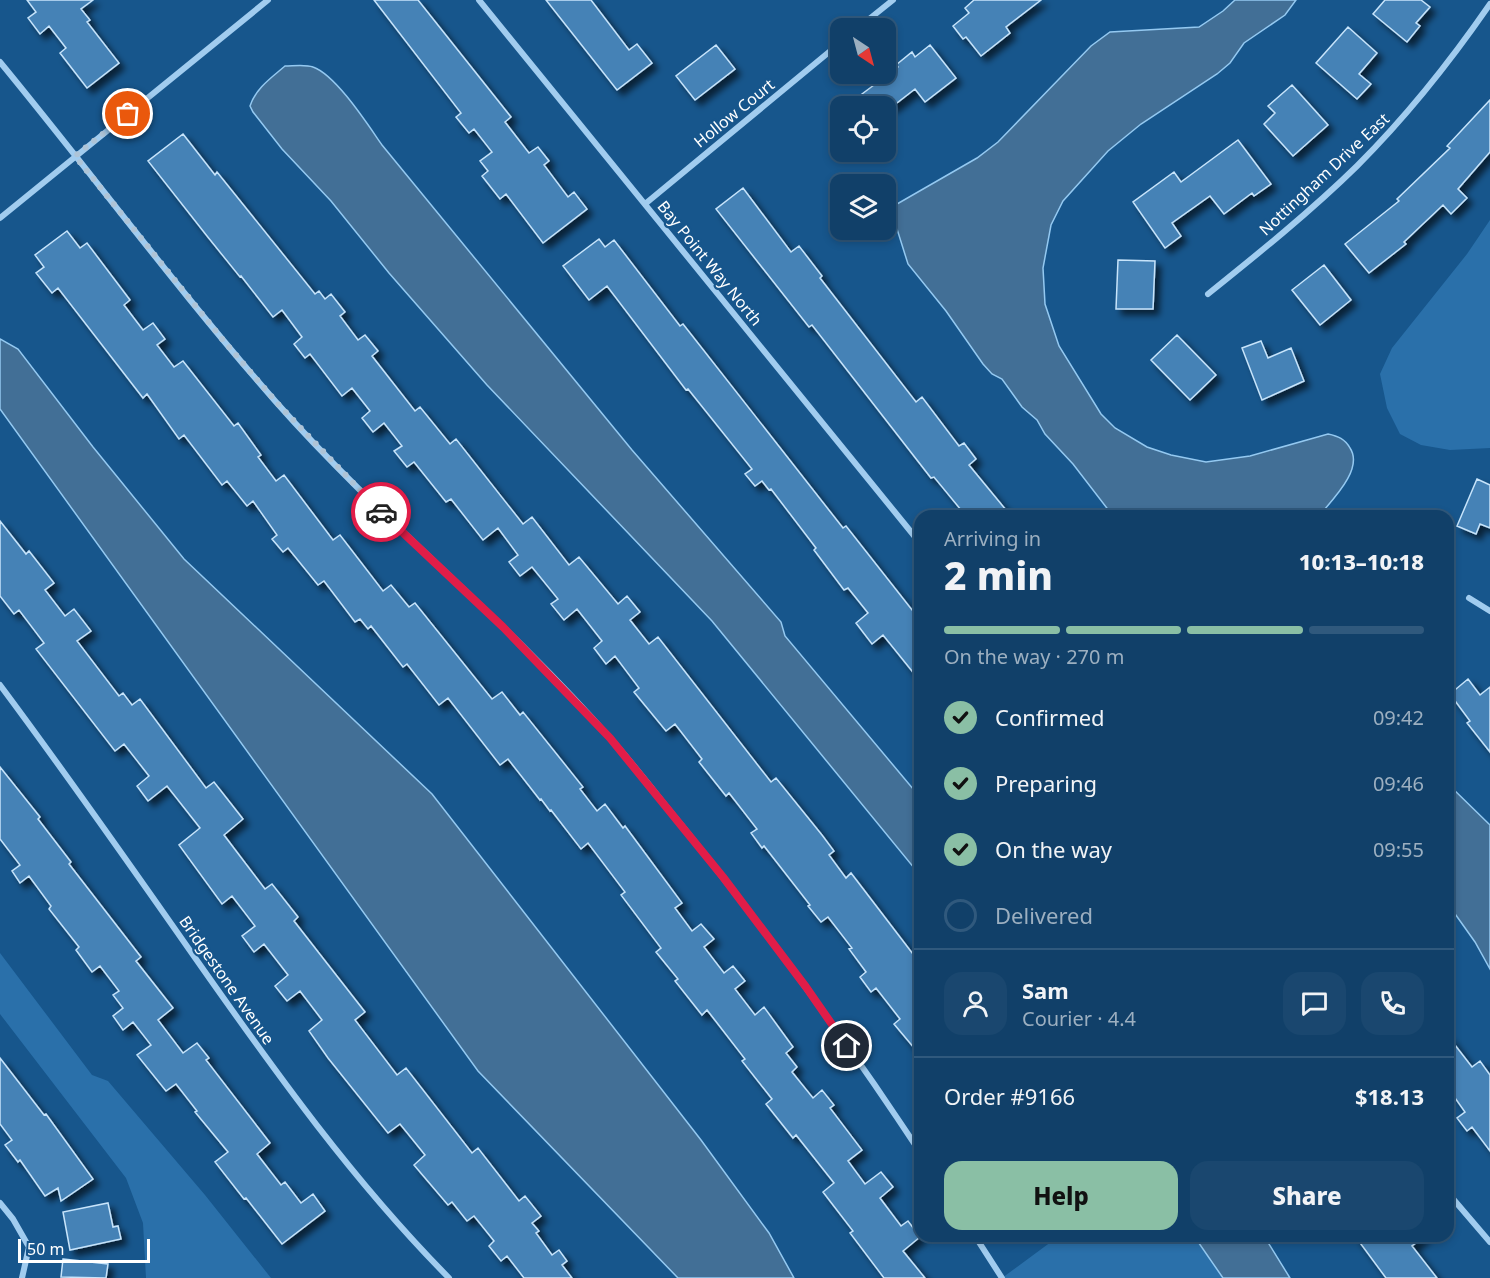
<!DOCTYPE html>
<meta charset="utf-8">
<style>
:root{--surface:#114069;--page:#1a476f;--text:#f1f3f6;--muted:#9cafc0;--line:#30597d;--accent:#8abfa5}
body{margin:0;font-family:"Noto Sans",sans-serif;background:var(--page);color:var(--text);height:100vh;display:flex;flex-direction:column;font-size:22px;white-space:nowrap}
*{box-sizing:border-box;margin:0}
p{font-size:20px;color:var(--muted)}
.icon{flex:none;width:33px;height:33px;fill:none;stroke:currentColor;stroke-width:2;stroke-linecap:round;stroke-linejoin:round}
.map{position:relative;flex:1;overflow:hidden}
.details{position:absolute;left:914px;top:510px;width:540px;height:732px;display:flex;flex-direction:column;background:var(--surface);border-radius:18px;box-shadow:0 3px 9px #0003,0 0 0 2px var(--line)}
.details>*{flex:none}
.needle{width:39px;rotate:144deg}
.controls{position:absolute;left:830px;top:18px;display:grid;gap:12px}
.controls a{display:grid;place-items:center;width:66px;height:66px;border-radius:12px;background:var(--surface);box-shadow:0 3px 9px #0003,0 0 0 2px var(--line);font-size:30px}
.scale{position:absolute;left:18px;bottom:15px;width:132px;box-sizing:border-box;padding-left:6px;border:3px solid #fff;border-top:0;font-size:16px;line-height:21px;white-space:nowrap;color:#fff;-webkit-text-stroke:4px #17568c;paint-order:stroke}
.pin{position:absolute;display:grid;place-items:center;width:51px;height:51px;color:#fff;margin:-26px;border:3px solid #fff;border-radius:50%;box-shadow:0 2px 6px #0007}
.courier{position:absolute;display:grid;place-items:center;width:60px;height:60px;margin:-30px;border:4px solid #e11d48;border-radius:50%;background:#fff;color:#222;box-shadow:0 2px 8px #0007}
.headline em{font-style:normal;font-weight:800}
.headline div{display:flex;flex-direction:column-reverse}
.headline{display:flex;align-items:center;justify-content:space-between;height:102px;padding:0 30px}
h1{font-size:39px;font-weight:800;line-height:45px}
.bar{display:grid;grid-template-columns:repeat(4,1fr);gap:9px 6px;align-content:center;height:72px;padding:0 30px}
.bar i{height:8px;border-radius:4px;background:var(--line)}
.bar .current{background:var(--accent)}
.bar p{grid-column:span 4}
.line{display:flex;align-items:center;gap:15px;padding:0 30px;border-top:2px solid var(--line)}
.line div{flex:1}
.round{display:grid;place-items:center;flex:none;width:63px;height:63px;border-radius:18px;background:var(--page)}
ol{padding:0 30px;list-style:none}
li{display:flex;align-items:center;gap:18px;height:66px}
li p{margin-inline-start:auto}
li .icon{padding:6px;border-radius:50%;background:var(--accent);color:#111;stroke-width:4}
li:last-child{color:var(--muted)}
li i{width:33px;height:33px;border:3px solid var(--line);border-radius:50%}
.action{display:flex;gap:12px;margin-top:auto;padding:12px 30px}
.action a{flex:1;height:69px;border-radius:18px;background:var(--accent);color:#111;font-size:24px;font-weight:800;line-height:69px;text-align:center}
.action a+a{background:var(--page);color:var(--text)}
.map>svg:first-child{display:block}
.green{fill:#2a70aa}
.water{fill:#426f96;stroke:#94c9f1;stroke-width:1.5}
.building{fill:#4482b6;stroke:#c7e4fb;stroke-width:1.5;filter:url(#shadow)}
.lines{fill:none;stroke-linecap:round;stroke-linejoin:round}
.street{stroke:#a1ccef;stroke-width:6}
.done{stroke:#aec4d7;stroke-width:6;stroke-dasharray:0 10.8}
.route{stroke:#e11d48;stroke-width:8}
.labels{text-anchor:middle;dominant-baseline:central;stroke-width:4.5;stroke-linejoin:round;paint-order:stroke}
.street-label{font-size:16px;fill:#fff;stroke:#17568c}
</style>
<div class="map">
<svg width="1490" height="1278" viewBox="0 0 1490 1278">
<defs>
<filter id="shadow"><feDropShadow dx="5.5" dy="5.5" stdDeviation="3" flood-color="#0009"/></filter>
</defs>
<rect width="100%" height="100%" fill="#17568c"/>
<!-- green -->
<path class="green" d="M1490,220V448L1450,450L1421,445L1400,434L1387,408L1380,374L1392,348L1467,254Z
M0,953L92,1075L108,1081L205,1195L271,1278H146L143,1223L126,1178L0,1014Z
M1059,1236H1194L1223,1278H1002Z"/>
<!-- water -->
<path class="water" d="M1235,0H1296L1285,15L1244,43L1230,63L1217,74L1141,124L1108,151L1063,201L1051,225L1043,268L1045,304L1059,346L1101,414L1115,428L1147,447L1171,455L1206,462L1250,456L1328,434C1338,436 1345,439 1350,448C1364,469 1332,500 1319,516H1113L1073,464L1045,434L1037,420L1022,407L1002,379L992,374L983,364L946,311L908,264L897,229V204L977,158L998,142L1091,46L1110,32L1199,27L1223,11Z
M285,66C293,66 305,64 313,67C336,75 368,125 382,145L632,450L781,622L785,636L919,796V874L712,621L487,385L389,273L331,201L282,149L253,112L250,106C256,88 271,78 285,66Z
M0,339L18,349L93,447L184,559L432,794L701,1140L769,1233L794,1278H678L478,1071L0,409Z
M1448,784L1490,825V969L1475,942L1448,904Z
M1194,1236H1264L1290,1278H1223Z"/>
<!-- building -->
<path class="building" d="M27,0H93L81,9L90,20L87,22L119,63L87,88L60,53L66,48L49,26L40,34L28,18L36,12Z
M374,0H418L511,117L505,122L529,153L538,147L549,161L544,165L568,197L574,192L587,209L543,243L506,194L500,199L482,176L488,171L480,161L492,152L474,129L469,133L456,117L461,113Z
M546,0H591L629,50L637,44L652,63L617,90Z
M974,0H1041L1006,27L1010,33L981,56L966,37L963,39L953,26L969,13L965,8Z
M1385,0H1421L1430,7L1416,23L1420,26L1407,42L1373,14Z
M1348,27L1377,53L1359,74L1371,84L1357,99L1316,63Z
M716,45L735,69L695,100L676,76Z
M930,45L956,78L925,102L915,89L893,106H846L898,67L896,65L912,52L915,57Z
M1292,85L1328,125L1293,156L1264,124L1275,113L1268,106Z
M1490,100V152L1458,189L1467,198L1451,214L1443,205L1404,242L1406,244L1369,273L1345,244L1399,201L1397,199L1450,148L1447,146Z
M183,134L215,175L217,172L315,294L319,291L325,299L331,294L345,312L340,316L358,340L365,335L378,351L372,356L415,411L420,407L450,444L456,439L523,524L532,517L569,565L579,557L618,604L627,596L640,612L630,620L649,644L658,637L771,782L776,778L822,835L834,851L829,855L846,878L851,873L916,958L913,961L920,970V1055L894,1024L900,1019L876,988L871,992L860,977L866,972L849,949L852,948L828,917L821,922L808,906L810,905L764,846L762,848L751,833L757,829L729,793L726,796L699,762L702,759L675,724L666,731L634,692L639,688L615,656L606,664L594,648L602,641L577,609L564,620L551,604L558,599L532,567L520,576L509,562L518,555L498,528L483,540L451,499L446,502L414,462L407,467L394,451L402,446L384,423L373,432L362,418L370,411L352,388L342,396L310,354L305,358L294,344L302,337L282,310L273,317L241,276L240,277L207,236L148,161Z
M1238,140L1271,184L1254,196L1252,193L1224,214L1210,196L1172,223L1181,236L1165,248L1133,202L1174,172L1181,182Z
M743,188L791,252L799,246L822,276L820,278L916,402L922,397L959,446L964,443L976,459L969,465L1011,516H966L934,477L931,478L812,325L809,327L716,209Z
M67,231L80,248L87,243L130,300L124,305L143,330L153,323L165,339L157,345L174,367L183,361L234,426L238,423L261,455L258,457L276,481L284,475L333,540L340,535L383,591L391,585L409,607L415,603L492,699L502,692L520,715L523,712L583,787L580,789L597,811L605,804L623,828L625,826L682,903L675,908L692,931L701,924L714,939L704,947L724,973L733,966L745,981L735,989L755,1015L764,1007L793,1047L786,1053L797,1067L792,1072L813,1098L822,1090L834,1105L830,1108L862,1150L848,1161L865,1184L881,1172L893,1187L880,1198L901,1226L908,1221L920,1237L903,1251L925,1278H884L850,1233L853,1231L823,1192L834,1183L796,1135L793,1138L766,1104L772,1099L742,1061L745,1059L707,1010L702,1015L675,981L678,979L656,952L661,948L621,895L625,892L588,843L581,849L551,810L550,811L541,799L540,800L508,759L500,765L448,698L439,705L407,664L403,667L371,626L368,629L360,619L355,622L324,581L318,585L288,548L283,552L272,539L277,535L253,501L247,506L227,481L222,485L184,435L179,439L147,394L143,398L58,288L52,293L36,273L44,267L35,255Z
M599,239L605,247L614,240L680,326L683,324L843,528L846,526L920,620V681L883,635L872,644L856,623L868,613L848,588L844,590L814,550L816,548L771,489L769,490L762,481L755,486L745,474L752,469L688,389L686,390L607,286L589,300L563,266Z
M1118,260L1155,261L1153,309H1116Z
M1324,265L1351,300L1320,325L1292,290Z
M1177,335L1216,375L1190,400L1151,360Z
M1261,341L1268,358L1291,348L1304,381L1262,400L1242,348Z
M1477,479L1490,485V528L1480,524L1476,534L1457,526Z
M0,521L26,554L29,551L54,583L45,590L65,616L74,609L91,631L77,641L119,696L123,693L132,705L140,699L206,788L214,782L243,819L224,835L265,889L272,884L298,917L294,921L365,1012L355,1020L397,1075L406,1068L472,1153L478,1148L519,1201L525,1196L541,1216L532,1223L539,1231L536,1233L552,1255L559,1250L567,1261L562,1265L572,1278H524L507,1256L501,1261L489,1246L494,1241L474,1216L467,1221L452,1202L448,1205L414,1165L425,1155L400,1124L388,1133L328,1058L309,1031L322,1020L300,991L287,1001L275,986L288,975L264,944L254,952L242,936L255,926L232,896L222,904L179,845L200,828L167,786L148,801L137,786L149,776L124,744L115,751L36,649L44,643L19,610L14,614L0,596Z
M1468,679L1480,695L1490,687V752L1467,723L1470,721L1450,694Z
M0,767L40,817L38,819L71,862L69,864L141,957L136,961L173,1008L158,1020L183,1053L197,1043L209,1058L206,1060L270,1143L257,1154L281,1185L285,1182L301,1203L313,1194L325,1211L282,1244L246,1198L244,1199L215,1162L228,1152L195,1112L197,1111L176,1084L166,1091L137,1055L151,1045L133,1022L123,1030L113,1016L123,1008L113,995L119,991L100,966L92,972L76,950L79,947L49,909L51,906L29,876L20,883L12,871L20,865L0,839Z
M1448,1036L1472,1067L1480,1061L1490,1075V1151L1472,1127L1467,1131L1457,1118L1465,1112L1448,1088Z
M0,1058L44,1115L46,1114L93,1179L61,1201L58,1188L45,1196L20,1160L18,1162L5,1145L12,1140L0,1124Z
M108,1203L113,1227L118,1226L121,1239L70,1250L63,1212Z
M1355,1236H1425L1412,1246L1437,1278H1386Z
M63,1259L108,1264L106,1278L61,1277Z"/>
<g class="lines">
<!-- street -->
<path class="street" d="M479,0L920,543
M858,28L893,0
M0,62C93,175 180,293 276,402C381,521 506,619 610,738C636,767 659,798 683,827C767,932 846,1040 920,1152
M645,204L840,43
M0,218L268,0
M1208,294C1259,253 1310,212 1357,166C1406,117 1450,62 1490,4
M1469,598L1490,611
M0,685C68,776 133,869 198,962C276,1073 354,1182 449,1278
M1448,1193L1490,1242
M0,1203L13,1219L29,1247L22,1278
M975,1236L1002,1278"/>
</g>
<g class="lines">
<!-- done -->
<path class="done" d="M128,114L75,156L223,340L278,404L381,512"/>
<!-- route -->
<path class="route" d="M381,512L503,627L610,738L723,877L806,987L847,1046"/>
</g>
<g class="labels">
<!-- street labels -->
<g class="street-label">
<text transform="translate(734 113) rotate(-39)">Hollow Court</text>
<text transform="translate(1324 174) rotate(-43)">Nottingham Drive East</text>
<text transform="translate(710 263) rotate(51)">Bay Point Way North</text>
<text transform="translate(227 980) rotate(55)">Bridgestone Avenue</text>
</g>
</g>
</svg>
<div class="controls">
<a><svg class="needle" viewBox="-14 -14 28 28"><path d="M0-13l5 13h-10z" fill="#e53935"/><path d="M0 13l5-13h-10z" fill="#9cafc0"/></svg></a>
<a><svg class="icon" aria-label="locate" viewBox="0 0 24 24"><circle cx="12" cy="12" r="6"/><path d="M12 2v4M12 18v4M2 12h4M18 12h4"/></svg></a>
<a><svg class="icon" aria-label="layers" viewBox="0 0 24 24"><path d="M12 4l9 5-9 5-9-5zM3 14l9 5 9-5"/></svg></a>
</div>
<div class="scale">50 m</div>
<div class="pin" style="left:128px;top:114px;background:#ea580c"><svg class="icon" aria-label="bag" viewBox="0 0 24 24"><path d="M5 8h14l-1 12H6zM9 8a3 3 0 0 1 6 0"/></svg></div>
<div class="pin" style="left:847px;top:1046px;background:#1f2937"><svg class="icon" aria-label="home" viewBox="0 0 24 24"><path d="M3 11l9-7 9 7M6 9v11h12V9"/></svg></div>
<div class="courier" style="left:381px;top:512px"><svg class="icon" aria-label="car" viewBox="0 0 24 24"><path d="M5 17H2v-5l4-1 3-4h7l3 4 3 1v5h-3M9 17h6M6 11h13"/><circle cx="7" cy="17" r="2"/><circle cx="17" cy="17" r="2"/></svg></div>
<section class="details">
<div class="headline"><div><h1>2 min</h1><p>Arriving in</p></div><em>10:13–10:18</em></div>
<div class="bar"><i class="current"></i><i class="current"></i><i class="current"></i><i></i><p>On the way · 270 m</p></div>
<ol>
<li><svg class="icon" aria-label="check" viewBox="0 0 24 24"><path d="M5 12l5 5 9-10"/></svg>Confirmed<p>09:42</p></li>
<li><svg class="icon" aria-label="check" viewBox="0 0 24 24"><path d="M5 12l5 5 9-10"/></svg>Preparing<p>09:46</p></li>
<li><svg class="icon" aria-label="check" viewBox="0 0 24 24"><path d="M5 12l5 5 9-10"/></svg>On the way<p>09:55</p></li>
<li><i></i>Delivered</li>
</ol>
<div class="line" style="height:108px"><a class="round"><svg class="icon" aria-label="person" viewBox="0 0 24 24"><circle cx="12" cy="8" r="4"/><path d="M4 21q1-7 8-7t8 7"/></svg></a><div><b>Sam</b><p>Courier · 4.4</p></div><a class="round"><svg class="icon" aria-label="chat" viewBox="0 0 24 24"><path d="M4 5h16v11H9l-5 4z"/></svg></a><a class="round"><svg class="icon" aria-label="phone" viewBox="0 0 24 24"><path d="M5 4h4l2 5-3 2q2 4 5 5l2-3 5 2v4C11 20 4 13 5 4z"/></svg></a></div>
<div class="line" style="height:78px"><div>Order #9166</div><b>$18.13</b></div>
<div class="action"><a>Help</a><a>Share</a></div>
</section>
</div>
